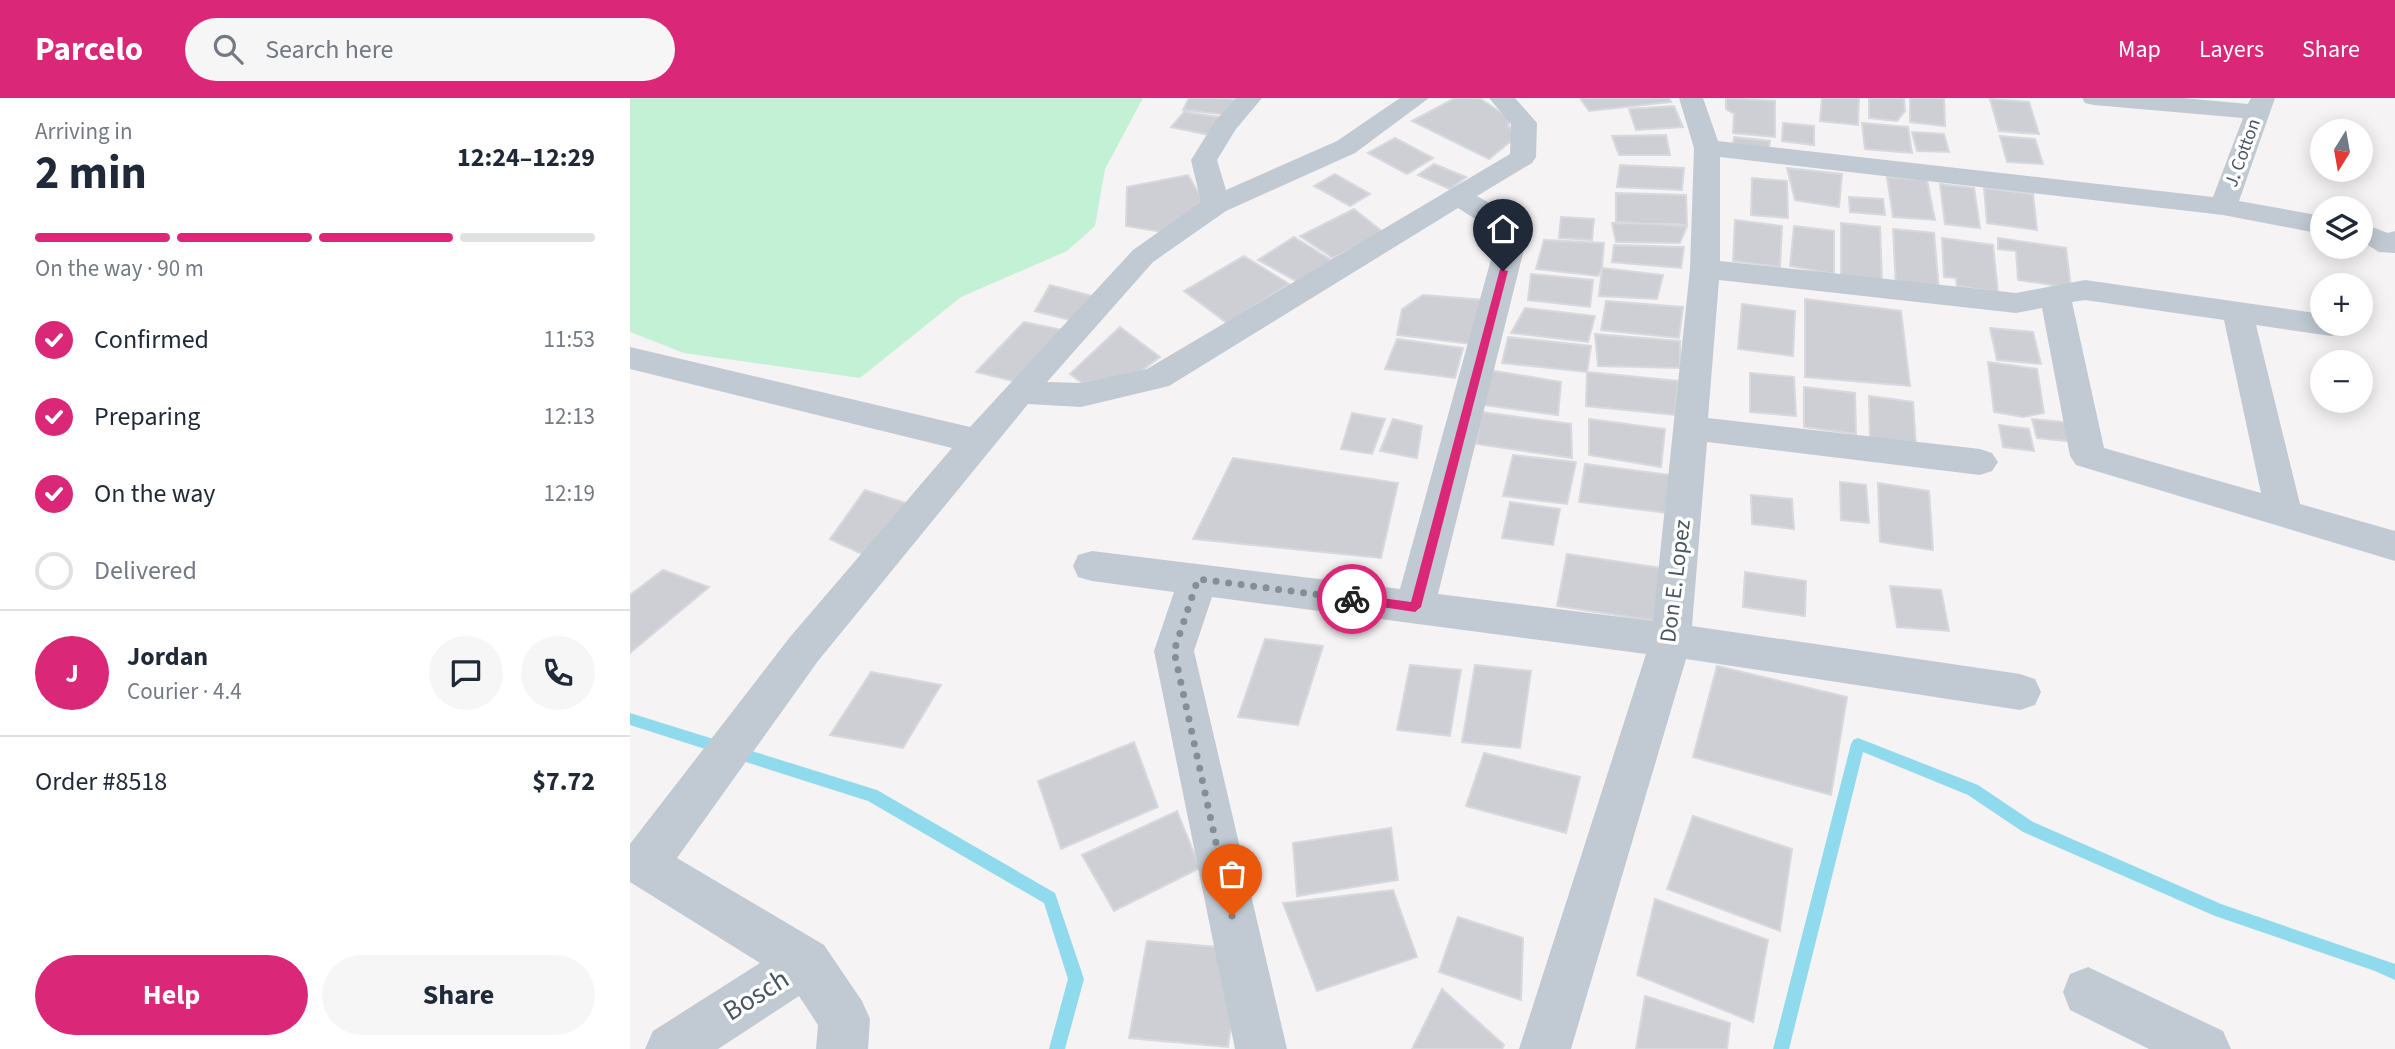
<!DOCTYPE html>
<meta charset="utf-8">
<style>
:root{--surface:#fff;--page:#f6f6f7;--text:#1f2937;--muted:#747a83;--line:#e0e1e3;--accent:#db2777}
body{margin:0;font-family:"Source Sans 3",sans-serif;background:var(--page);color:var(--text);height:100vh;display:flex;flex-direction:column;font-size:26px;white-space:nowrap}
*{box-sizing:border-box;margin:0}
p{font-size:23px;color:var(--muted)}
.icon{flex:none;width:38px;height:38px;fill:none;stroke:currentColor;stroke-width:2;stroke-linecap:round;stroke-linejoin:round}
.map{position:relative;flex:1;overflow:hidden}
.drawer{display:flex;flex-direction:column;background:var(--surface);width:630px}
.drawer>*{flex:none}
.needle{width:46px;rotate:191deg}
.tools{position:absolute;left:1680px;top:21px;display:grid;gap:14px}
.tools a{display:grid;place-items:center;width:63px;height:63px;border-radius:50%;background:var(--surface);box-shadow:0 4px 18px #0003;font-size:35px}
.pin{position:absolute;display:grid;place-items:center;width:60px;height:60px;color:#fff;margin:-72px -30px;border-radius:50% 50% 50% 0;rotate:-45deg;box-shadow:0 0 7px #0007}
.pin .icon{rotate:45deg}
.courier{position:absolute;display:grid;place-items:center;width:70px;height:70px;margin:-35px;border:5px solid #db2777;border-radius:50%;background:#fff;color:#222;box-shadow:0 2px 9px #0007}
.head em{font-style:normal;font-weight:700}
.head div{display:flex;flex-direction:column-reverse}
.head{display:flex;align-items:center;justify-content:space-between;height:119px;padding:0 35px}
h1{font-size:46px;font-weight:700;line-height:52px}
.bar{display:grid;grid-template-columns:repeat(4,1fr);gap:10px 7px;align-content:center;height:84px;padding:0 35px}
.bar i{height:9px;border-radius:5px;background:var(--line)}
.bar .selected{background:var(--accent)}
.bar p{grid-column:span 4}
.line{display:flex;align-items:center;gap:18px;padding:0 35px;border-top:2px solid var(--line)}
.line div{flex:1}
.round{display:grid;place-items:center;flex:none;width:74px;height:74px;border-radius:37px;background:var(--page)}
ol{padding:0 35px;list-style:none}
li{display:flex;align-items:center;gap:21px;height:77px}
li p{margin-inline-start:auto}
li .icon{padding:7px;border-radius:50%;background:var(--accent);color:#fff;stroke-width:4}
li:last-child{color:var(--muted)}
li i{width:38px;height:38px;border:4px solid var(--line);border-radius:50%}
.primary-button{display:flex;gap:14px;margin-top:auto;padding:14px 35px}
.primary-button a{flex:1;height:80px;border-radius:42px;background:var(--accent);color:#fff;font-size:28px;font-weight:700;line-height:80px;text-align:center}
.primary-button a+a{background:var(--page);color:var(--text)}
header{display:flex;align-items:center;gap:42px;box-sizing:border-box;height:98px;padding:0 35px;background:var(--accent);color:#fff}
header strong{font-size:33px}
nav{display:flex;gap:38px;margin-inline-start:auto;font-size:24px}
.search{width:490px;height:63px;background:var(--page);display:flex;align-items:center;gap:18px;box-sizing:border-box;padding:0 24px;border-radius:38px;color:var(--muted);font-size:26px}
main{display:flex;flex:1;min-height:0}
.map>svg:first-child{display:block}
.green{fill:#c3f1d5}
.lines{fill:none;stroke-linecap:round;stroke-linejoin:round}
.stream{fill:#90daee;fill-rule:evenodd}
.building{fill:#cdcfd5;stroke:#d7d9de;stroke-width:2}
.minor{fill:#c1cad2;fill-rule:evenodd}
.route{fill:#db2777}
.done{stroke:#868d94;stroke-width:7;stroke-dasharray:0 12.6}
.labels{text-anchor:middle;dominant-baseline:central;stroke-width:7;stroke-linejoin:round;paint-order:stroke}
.far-street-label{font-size:19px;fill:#4a5661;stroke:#fff}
.street-label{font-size:23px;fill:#4a5661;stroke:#fff}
.near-street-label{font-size:28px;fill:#4a5661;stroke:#fff}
</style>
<header>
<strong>Parcelo</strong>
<div class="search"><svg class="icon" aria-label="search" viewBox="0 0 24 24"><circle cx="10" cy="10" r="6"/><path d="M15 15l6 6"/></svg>Search here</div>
<nav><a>Map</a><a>Layers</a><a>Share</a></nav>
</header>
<main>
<section class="drawer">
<div class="head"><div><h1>2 min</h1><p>Arriving in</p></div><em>12:24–12:29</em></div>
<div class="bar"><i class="selected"></i><i class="selected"></i><i class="selected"></i><i></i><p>On the way · 90 m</p></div>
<ol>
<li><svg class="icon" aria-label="check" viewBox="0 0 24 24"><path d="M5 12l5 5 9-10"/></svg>Confirmed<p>11:53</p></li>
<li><svg class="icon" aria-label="check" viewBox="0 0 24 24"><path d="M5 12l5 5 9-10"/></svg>Preparing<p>12:13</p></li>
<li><svg class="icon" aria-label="check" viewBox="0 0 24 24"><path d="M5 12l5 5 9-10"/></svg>On the way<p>12:19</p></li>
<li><i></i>Delivered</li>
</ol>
<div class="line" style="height:126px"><b class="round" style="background:var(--accent);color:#fff">J</b><div><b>Jordan</b><p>Courier · 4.4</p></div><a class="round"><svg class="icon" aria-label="chat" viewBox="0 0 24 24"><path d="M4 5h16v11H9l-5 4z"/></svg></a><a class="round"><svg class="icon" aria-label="phone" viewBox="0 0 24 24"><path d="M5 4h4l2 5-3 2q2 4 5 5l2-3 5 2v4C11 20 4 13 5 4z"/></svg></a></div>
<div class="line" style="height:91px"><div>Order #8518</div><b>$7.72</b></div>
<div class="primary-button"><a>Help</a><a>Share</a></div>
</section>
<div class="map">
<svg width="1765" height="951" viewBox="0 0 1765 951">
<rect width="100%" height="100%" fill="#f5f3f3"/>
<!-- green -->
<path class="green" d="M0,0H513L475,71L465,128L437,153L331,199L230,280L54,255L0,234Z"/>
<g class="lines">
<!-- stream -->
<path class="stream" d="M0,615L247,692L425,795L454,881L435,951H419L438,881L414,805L238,703L0,627Z
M1228,640L1348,687L1403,724L1591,806L1765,866V882L1745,873L1585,818L1393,734L1338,697L1233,654L1159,951H1143L1221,646L1223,642Z"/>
</g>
<!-- building -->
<path class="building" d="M559,0H593L613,2L608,18L553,12Z
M825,0H849L881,21L878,27L887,38L859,61L782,23Z
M950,0H1039L1041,4L959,13Z
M1096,0L1145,3V39L1103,35L1104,16L1096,11Z
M1192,0H1229L1228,27L1190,23Z
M1239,0H1274L1275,13L1267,23L1239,20Z
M1280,0H1314L1315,28L1280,24Z
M1360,1L1399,4L1409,36L1369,33Z
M1044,8L1053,29L1006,32L999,11Z
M554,14L604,21L588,39L541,29Z
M1153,25L1184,28V47L1152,43Z
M1232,25L1278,29L1282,55L1235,51Z
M1282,34L1314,36L1319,54L1287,53Z
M1036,37L1040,57H989L982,38Z
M1370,38L1405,41L1413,66L1377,64Z
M1104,39L1140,43L1139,50L1103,46Z
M765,40L803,60L777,76L738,55Z
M804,66L836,79L820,91L788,77Z
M990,67L1054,70L1052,92L987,89Z
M1157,70L1212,76L1209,109L1165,102Z
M705,76L740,96L720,108L684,88Z
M558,77L580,114L550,137L496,128L497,89Z
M1257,79L1297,82L1305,122L1263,119Z
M1122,80L1157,83L1158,120L1121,117Z
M1310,86L1344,90L1350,130L1315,126Z
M1354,90L1403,96L1407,132L1357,125Z
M986,95L1056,97L1057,128L986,124Z
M1219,99L1253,101L1255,117L1220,114Z
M724,111L753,134L703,160L670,138Z
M931,119L964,121L962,142L929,140Z
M1105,122L1152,128L1150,169L1103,163Z
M982,125L1048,126L1057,128L1050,145L986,144Z
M1211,125L1250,129L1252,184L1211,179Z
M1164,128L1204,133V176L1160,168Z
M1263,131L1304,135L1309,193L1266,188Z
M664,139L706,165L668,184L628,162Z
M1312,140L1363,147L1368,194L1327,188L1326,180L1314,179Z
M1368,140L1436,150L1441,190L1388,182L1386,153L1368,151Z
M914,142L974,145L972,170L968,178L906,171Z
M984,147L1054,149L1051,170L982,164Z
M614,158L659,186L597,225L554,193Z
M972,170L1033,177L1027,201L969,198Z
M901,176L963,182L960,209L898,202Z
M420,187L474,201L451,225L405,213Z
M793,197L854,202L841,246L767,237L772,211Z
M1175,201L1271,213L1280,288L1175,279Z
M976,203L1053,209L1049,240L971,232Z
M1112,206L1165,213L1163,258L1108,251Z
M895,210L965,218L958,244L881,235Z
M394,224L447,235L399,287L346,274Z
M490,229L530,259L507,276L452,285L440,276Z
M1360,230L1403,234L1411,266L1367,262Z
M965,236L1050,243V270L968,268Z
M878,239L961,248L957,274L872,265Z
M767,241L833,250L825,280L755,271Z
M1358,264L1407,271L1414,315L1393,319L1364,314Z
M853,271L931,284L928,317L846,306Z
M957,274L1048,283L1045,317L956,308Z
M1120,275L1164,279L1166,318L1120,314Z
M1174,289L1225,295L1226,336L1174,329Z
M1239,298L1283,304L1286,350L1240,343Z
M852,314L941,326L942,360L846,346Z
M722,315L755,321L742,356L711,351Z
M763,321L792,328L787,360L750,353Z
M959,321L1035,331L1031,369L959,357Z
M1402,321L1442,325L1448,344L1407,340Z
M1369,327L1399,331L1404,353L1373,349Z
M883,357L946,364L937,406L873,398Z
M603,360L768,385L751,460L563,441Z
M955,366L1041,377L1037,415L949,404Z
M1210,384L1236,387L1239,425L1211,422Z
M1248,385L1299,393L1303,452L1250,444Z
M235,392L279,406L236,458L200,441Z
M1121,397L1162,401L1164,431L1122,426Z
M880,404L930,411L923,447L872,440Z
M937,456L1032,470L1026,523L927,508Z
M33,472L79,489L0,555V497Z
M1115,474L1176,483L1175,518L1113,509Z
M1260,488L1311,492L1319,533L1267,529Z
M635,541L693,548L668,627L608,619Z
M780,567L831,572L820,638L767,632Z
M845,567L901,573L890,650L832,644Z
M1087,568L1217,599L1201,697L1063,659Z
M241,574L311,587L273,650L200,637Z
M504,644L528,709L431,751L408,683Z
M854,655L950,679L936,735L836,708Z
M547,713L570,770L484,813L452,757Z
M1063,718L1162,751L1150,833L1037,791Z
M761,730L768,782L667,798L663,745Z
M763,792L787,859L687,893L653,805Z
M1025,801L1138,842L1123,924L1007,877Z
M828,819L893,840L891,902L809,874Z
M517,843L612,851L598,949L499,940Z
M812,891L874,947L872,951H782Z
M1015,898L1100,925L1097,951H1006Z"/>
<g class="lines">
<!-- minor -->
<path class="minor" d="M606,0H632L606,31L587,62L596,92L707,43L770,0H799L725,55L596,113L523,164L417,284L451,285L517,271L880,56L881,26L859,0H885L907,25L906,59L902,65L847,98L886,120L890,126L886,132C865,137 846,121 828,110L539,288L451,309L398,306L188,563L47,760L194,847L232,903L240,921L238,951H186L188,927L169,898L88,951H15L23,933L130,865L0,784V746L160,539L322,350L0,271V249L340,329L503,152L571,104L561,62L586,22Z
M1049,0H1073L1088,43L1583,99L1613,20L1464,7L1455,5L1452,0H1553L1618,6L1621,0H1645L1609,103L1692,118V136L1593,117L1090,59V163L1386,195L1455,182L1692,216V226H1715L1712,235L1701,238L1626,227L1670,406L1765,433V463L1446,367L1440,358L1412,210L1386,215L1089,182L1078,320L1350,351L1362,355L1368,364L1362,373L1350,377L1077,344L1062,528L1390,576L1405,581L1411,594L1405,607L1390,612L1056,561L941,951H889L1016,556L582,499L564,553L657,951H605L524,553L544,494L462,483L448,479L443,468L448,457L462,453L770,491L865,147L870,141L880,138L890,141L895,147L808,496L1023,523L1060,171L1064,50ZM1455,202L1594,222L1631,395L1474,350L1442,204Z
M1731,125L1758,135L1765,133V155L1749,154L1731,143Z
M1458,869L1593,933L1601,951H1519L1440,912L1433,894L1440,876Z"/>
</g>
<!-- route -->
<path class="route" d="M870,171L878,173L791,509L785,514L718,504V498L722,496L781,504Z"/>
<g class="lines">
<!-- done -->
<path class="done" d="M602,818L544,553L568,481L722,501"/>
</g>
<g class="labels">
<!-- far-street labels -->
<g class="far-street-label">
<text transform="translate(1613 55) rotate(-70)">J. Cotton</text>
</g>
<!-- street labels -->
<g class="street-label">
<text transform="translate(1045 483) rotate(-83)">Don E. Lopez</text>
</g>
<!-- near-street labels -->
<g class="near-street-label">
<text transform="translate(126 897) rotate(-32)">Bosch</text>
</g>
</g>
</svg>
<div class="tools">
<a><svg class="needle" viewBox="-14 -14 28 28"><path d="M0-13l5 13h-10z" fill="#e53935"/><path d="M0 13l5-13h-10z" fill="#747a83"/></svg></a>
<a><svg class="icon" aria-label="layers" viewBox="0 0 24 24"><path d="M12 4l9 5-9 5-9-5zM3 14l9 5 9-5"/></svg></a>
<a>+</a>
<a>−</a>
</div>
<div class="pin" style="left:602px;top:818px;background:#ea580c"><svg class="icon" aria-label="bag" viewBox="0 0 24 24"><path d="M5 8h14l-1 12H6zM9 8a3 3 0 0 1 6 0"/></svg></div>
<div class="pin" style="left:873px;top:173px;background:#1f2937"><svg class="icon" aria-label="home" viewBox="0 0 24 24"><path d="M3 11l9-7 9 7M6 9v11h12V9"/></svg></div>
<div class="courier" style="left:722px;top:501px"><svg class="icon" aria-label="bike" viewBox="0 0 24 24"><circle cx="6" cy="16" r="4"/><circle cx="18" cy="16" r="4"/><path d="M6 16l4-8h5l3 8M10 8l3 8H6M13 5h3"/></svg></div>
</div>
</main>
